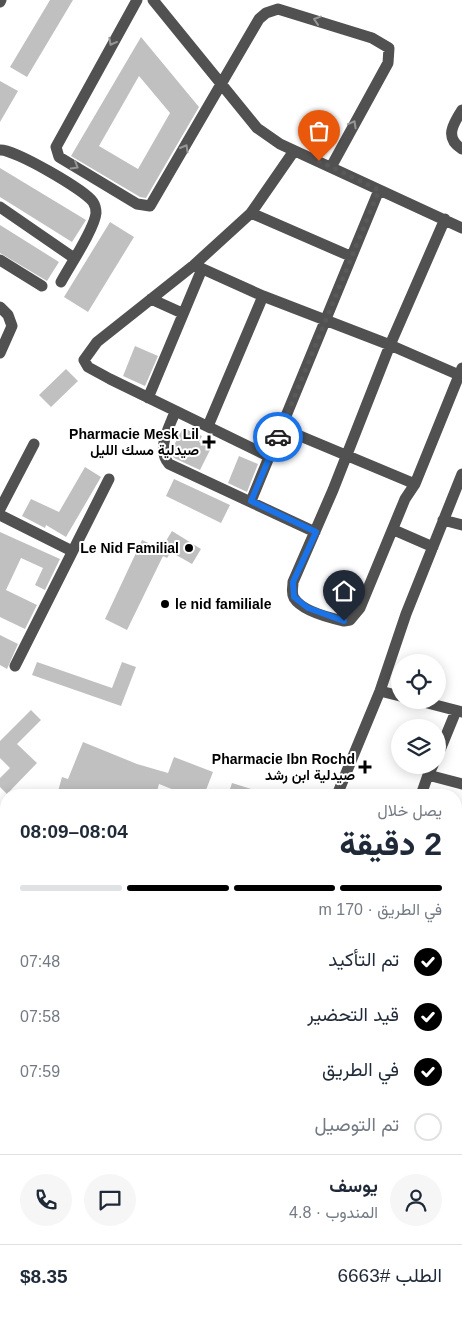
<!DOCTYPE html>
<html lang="ar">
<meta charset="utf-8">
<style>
:root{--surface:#fff;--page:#f6f6f7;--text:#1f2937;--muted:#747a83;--line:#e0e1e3;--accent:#000}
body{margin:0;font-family:Arial,Vazirmatn,sans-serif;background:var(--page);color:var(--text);direction:rtl;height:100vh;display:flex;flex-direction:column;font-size:19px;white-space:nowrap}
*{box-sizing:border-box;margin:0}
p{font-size:16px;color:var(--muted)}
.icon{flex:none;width:28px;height:28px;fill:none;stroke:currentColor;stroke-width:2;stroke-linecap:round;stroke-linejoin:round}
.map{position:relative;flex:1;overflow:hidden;direction:ltr}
.side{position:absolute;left:0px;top:789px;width:462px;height:531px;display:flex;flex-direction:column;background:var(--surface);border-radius:20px 20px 0 0;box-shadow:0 2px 12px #0003;direction:rtl}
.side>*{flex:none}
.controls{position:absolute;left:391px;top:654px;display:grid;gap:10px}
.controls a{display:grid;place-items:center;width:55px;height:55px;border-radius:50%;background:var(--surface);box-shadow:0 2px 12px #0003;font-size:25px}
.pin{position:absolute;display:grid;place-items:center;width:42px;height:42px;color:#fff;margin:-51px -21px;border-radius:50% 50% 50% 0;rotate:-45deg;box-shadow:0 0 5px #0007}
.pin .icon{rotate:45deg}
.courier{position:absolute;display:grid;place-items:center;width:50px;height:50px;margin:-25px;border:4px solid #1a73e8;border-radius:50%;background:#fff;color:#222;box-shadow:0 1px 6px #0007}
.headline em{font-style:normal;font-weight:800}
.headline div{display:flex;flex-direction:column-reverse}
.headline{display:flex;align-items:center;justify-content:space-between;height:85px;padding:0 20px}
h1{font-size:32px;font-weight:800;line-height:38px}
.bar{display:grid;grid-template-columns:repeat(4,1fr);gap:8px 5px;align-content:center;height:60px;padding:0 20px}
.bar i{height:6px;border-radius:4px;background:var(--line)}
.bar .selected{background:var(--accent)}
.bar p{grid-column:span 4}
.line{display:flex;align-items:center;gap:12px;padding:0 20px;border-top:1px solid var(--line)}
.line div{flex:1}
.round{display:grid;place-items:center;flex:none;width:52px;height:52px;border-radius:26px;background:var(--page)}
ol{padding:0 20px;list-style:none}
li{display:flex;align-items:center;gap:15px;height:55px}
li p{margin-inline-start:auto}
li .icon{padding:5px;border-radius:50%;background:var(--accent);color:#fff;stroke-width:4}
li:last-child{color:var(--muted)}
li i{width:28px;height:28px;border:2px solid var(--line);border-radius:50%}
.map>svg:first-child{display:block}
.building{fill:#c0c0c0;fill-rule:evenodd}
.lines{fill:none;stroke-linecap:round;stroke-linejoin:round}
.minor{stroke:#515151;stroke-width:11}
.oneway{stroke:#979797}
.done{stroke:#595959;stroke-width:5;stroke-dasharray:0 9}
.route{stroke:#1a73e8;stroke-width:6}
.poi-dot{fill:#000;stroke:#fff;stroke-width:2}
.labels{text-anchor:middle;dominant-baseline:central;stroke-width:4;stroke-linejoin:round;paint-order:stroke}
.poi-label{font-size:14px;font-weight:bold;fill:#000;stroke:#fff;text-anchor:end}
</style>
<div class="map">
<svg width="462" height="1319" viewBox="0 0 462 1319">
<rect width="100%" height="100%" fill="#fff"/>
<!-- building -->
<path class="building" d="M50,0H73L27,77L10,67Z
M141,37L199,107L146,198L140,197L71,156ZM139,76L170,113L138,169L99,146Z
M0,81L18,91L0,122Z
M0,168L86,220L72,242L0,197Z
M110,222L134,237L88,312L64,297Z
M0,225L59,262L47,281L0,253Z
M135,346L158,356L145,386L123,376Z
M66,369L78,381L51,407L39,395Z
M183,428L202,436L199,442L211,448L200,470L174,458L172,455L171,451Z
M239,456L258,464L247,492L228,483Z
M85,467L101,477L66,537L46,525L45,528L22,516L31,499L59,512Z
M174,479L230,505L221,523L166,496Z
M172,531L201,549L192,564L171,552L167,558L163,556L127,630L105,619L142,540L161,549Z
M0,532L60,559L45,590L35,585L43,568L21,558L6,590L37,605L25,629L0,617Z
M0,635L18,644L7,669L0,665Z
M37,662L112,688L122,662L136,667L121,706L32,675Z
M31,710L41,720L17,744L37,763L7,794L0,787V778L10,768L0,758V741Z
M83,742L137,764L168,773L174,757L213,772L204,795H178L179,792L159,784L156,795H130L117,790L115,795H57L62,777L68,779Z
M232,783L264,793V795H228Z"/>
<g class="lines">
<!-- minor -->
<path class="minor" d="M137,0L56,147L59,157L137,204L150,206L259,19L266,13L278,9L372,38L389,48L388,63L331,167
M153,0L257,128L280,144L462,228
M0,2L1,0
M462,110C453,124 444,138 462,149
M0,150C14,149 85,190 93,202C95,205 96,210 96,213C95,228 69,267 61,282
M0,207L74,258
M251,213L350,256
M445,219L390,345L333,490L293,582C293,588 291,593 294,598C302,611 330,618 344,621L350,620L360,608L405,499L415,484L462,368
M0,260L42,286
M194,265L263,296L390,345L459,375
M151,299L182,313
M0,307L8,315L12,326L0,353
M148,398L202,269
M175,412C169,428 156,449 169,464L315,532
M208,426L263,296
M281,428L415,484
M270,457L110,379L88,367L84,360L97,342L194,265L251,213L294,151
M251,501L379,190
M0,509L34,444
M0,515L72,551
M443,520L462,525
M394,530L433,547
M15,666L109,479
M380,691L400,696
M416,700L462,712
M438,755L456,711
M433,765L428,775L462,784
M337,795L380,691L406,614L462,474
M421,795L428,775
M456,817L460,827L456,847
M456,865L462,866
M0,966L6,965
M0,1031L6,1033
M0,1067L6,1070
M6,1112L1,1128L6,1136
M0,1190L6,1193
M456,1225L462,1228
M456,1239L462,1235
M0,1265L6,1249
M321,1314L335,1319
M67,1319L69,1314
M362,1319L364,1314
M387,1319L390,1314"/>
</g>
<!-- one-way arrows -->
<defs><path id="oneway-chevron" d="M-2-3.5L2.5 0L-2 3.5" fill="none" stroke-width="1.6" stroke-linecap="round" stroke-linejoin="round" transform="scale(1.25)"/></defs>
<g class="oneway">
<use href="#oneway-chevron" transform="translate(317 20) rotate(-162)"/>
<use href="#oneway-chevron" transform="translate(112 42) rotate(119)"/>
<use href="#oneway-chevron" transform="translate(353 124) rotate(-61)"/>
<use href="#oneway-chevron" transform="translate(185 148) rotate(-60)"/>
<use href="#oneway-chevron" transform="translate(75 166) rotate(31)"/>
</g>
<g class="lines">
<!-- done -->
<path class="done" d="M278,437L379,190L319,161"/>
<!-- route -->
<path class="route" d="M278,437L251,501L316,532L293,582L294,597L308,608L344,621"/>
</g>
<!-- markers -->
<g class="poi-dot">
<path d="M206.5 434.5h5v5h5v5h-5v5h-5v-5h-5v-5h5z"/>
<circle cx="189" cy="548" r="5"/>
<circle cx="165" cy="604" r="5"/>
<path d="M362.5 759.5h5v5h5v5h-5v5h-5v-5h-5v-5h5z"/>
</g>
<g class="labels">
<!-- poi labels -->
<g class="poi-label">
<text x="199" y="434">Pharmacie Mesk Lil<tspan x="199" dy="16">صيدلية مسك الليل</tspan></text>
<text x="179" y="548">Le Nid Familial</text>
<text x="175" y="604" text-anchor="start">le nid familiale</text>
<text x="355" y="759">Pharmacie Ibn Rochd<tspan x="355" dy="16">صيدلية ابن رشد</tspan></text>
</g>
</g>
</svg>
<div class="controls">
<a><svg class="icon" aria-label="locate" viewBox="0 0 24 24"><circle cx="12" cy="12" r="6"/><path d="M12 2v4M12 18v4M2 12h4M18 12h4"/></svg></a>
<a><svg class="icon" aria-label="layers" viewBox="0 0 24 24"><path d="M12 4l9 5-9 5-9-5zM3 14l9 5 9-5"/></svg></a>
</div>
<div class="pin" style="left:319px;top:161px;background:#ea580c"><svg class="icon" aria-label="bag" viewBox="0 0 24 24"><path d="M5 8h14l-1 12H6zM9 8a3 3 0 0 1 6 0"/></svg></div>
<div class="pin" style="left:344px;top:621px;background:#1f2937"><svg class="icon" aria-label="home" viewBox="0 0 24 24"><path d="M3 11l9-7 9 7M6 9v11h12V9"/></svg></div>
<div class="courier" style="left:278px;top:437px"><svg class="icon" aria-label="car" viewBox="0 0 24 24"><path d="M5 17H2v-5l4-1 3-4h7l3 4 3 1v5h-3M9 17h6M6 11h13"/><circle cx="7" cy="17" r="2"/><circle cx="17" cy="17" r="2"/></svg></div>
<section class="side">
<div class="headline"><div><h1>2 دقيقة</h1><p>يصل خلال</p></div><em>08:04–08:09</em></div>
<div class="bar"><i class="selected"></i><i class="selected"></i><i class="selected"></i><i></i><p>في الطريق · 170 m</p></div>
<ol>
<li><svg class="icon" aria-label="check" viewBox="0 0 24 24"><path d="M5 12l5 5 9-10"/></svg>تم التأكيد<p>07:48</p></li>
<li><svg class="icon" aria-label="check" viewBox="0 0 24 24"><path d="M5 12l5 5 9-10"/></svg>قيد التحضير<p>07:58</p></li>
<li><svg class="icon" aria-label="check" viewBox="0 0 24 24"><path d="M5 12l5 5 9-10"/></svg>في الطريق<p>07:59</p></li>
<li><i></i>تم التوصيل</li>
</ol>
<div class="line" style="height:90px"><a class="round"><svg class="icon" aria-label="person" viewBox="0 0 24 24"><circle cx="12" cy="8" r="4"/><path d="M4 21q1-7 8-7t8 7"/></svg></a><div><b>يوسف</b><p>المندوب · 4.8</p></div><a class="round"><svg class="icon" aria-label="chat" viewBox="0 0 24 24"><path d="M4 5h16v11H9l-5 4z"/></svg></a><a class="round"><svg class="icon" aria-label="phone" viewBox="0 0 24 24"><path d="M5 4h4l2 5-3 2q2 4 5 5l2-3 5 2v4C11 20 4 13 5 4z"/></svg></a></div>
<div class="line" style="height:65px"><div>الطلب #6663</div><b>$8.35</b></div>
</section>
</div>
